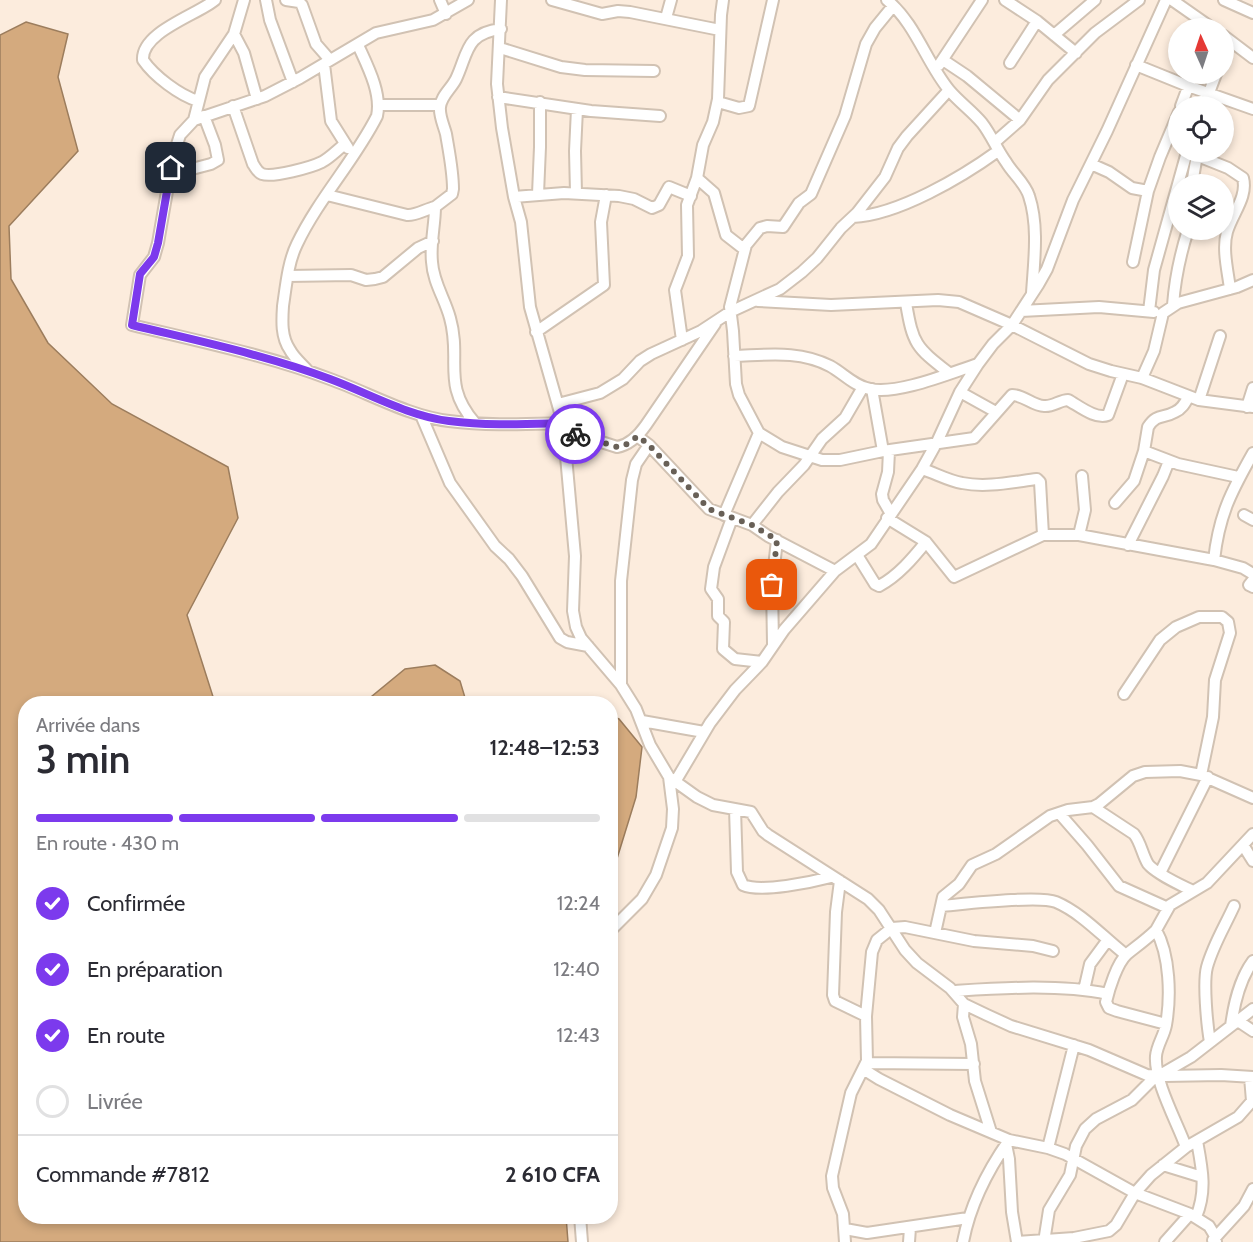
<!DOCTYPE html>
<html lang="fr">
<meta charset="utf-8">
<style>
:root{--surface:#fff;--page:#f7f7f7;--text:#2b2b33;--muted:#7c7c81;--line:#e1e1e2;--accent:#7c3aed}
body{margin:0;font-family:Cabin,sans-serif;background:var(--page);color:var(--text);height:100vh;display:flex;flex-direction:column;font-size:22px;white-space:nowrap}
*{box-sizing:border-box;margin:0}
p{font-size:20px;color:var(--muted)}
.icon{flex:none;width:33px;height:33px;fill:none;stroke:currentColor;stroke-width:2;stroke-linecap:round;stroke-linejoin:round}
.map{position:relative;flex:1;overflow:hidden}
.panel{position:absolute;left:18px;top:696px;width:600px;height:528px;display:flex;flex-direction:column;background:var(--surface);border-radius:24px;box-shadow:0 3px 9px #0003}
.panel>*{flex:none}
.needle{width:39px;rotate:357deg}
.tools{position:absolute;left:1168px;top:18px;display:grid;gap:12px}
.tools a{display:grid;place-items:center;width:66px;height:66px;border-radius:50%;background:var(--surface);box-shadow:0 3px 9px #0003;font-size:30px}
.pin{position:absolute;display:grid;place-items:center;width:51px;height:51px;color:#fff;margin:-26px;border-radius:12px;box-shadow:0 3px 9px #0006}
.courier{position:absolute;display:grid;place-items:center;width:60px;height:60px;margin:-30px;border:4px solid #7c3aed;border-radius:50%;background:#fff;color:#222;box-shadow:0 2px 8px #0007}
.headline em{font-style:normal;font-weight:600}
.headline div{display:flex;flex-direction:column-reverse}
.headline{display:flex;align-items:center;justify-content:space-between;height:102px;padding:0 18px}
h1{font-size:39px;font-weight:600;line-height:45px}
.bar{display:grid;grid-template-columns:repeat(4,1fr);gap:9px 6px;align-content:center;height:72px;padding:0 18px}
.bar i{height:8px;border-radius:4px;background:var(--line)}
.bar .current{background:var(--accent)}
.bar p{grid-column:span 4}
.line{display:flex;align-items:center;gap:15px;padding:0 18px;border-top:2px solid var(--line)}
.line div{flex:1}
ol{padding:0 18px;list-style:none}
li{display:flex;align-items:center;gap:18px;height:66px}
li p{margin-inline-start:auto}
li .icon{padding:6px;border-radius:50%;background:var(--accent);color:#fff;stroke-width:4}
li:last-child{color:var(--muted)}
li i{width:33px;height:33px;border:3px solid var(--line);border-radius:50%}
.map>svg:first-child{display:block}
.water{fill:#d4aa7e;stroke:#9c7d5d;stroke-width:1.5}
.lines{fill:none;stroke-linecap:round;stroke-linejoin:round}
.minor-casing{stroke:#d1c2b3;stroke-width:14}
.minor{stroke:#fff;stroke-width:10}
.done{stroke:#686057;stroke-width:6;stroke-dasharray:0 10.8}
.route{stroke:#7c3aed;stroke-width:8}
</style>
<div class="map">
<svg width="1253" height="1242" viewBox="0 0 1253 1242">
<rect width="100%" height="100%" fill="#fcecdd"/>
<!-- water -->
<path class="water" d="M26,22L68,34L58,77L78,151L9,226L11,279L48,343L112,404L228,467L238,518L187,615L215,703L26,704V1216H566L568,1242H0V35Z
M435,665L460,681L466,701L464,703H369L371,697L405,669Z
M611,716L619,719L642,747L636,797L611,878Z"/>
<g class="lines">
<!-- minor casing -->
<g class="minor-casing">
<path id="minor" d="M266,0L270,20L293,82
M286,0L299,2L302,5L316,44L330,60
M440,0L446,14
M468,0L433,20L376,33L300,78L265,96L194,120L180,135L173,157L158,243L154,257L140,275L132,325C198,341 266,355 330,379C369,393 408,416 449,421C487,426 526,424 563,423
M501,0L497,84L502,128L514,197L521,222L530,307L563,423L575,556L573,611L576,627L581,638L621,685L636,709L650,745L669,777L697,797L713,805L751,812L763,831L768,835L868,899L879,910L905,950L917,963L950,988L964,1004L987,1015L1011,1026L1089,1050L1147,1075L1165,1076L1221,1075L1253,1077
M552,0L602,14L618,11L630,12L720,30
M887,0C916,24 926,62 949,90C959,102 972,111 982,123C992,136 997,150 1006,162C1013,174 1025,183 1029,196C1039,226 1034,262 1032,293
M1005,0L1037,21L1076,53
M1172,0L1212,28
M1224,0L1253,13
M666,18L671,0
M234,34L244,53L257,99
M1054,35L1095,0
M1224,36L1253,58
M500,48L561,67L585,70L654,71
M943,60L967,76L1020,120
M1010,63L1037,21
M324,64L331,121L348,148
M939,65L982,0
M1136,65L1188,86L1253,109
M498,97L591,111L660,116
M198,101C179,95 154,76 143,60C141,32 197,15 215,0
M718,102L739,108L749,106L773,0
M378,105H440
M233,106L253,164C256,168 257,172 262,174C273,178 312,167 322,162C331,157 337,150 345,144
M1181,106L1193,74
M1204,106L1216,74
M194,120L205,77L234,34L244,0
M995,142L1020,120L1048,80L1095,33L1139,0
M1188,152L1228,168L1243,178C1248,197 1232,214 1227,232C1222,249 1228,272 1230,289
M1091,164L1109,172L1132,188L1148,191
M169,175L211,164L218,160L215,145L204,116
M697,178L714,193L726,235L744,249
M1192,184L1197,155
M576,193L575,151L577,109
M538,194L540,147V102
M327,195L407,215C415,216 426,209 435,207
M514,197L564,193L619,196L634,199L652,208L659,205L669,187L691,196
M853,217C898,215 962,177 998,151
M1133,262L1148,191L1160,157L1179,112
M288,276L351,275L366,280L375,279L383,277L418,248L433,241
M758,301L831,305L938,300L959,302L1012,325L1089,364L1111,371L1142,378L1199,400L1253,407
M906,303C913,345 916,347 949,373
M1173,305C1175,279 1180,255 1188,230
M1021,311L1099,307L1154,312
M1149,311L1154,270L1187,152
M536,332L604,285L601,222L606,195
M682,340L675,290L688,256L687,205L697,178L703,145L713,122L718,99L721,15L723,0
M734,356C767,355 799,350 830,366C843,373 854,386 870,389C898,395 950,373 978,364
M308,371C302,364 294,358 290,350C281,337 282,321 283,306C286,286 288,262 297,244C319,198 355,160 377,116C382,93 367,65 358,45
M1142,378L1154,351L1163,313L1178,303L1237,287L1253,280
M872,389L883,451
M960,392L996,412
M1199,400L1220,336
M558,404L600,393L623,379L640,361L651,354L701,331L730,312L780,289L802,272L817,258L841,228L857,213L885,177L898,148L907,136L949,90
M1247,407L1253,388
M421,415L450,483L495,546L509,559L522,576L560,638L567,642L588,646
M475,423C441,384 462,360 450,318C445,299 433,282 432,262C430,243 435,225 435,207L452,194L453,189C453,171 449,152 446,134C444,126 439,116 440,107C441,96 451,89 456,79C468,54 465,33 501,29
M564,430L617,447C630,445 639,435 646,425L715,324
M759,433L782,447L822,460H840L883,451L974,438L1012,395C1024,395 1033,406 1044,406C1053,407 1060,400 1068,400C1079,406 1096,420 1108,415L1123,374
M637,436L649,445L709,509L752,525L768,536L835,571
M889,451L888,472L882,494L883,500L891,514
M1144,451L1178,464L1238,477
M922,469C935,473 949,481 962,483C986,488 1013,482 1037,479L1040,482L1043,535
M1115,503L1134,481L1144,451L1148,427C1157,413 1163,419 1175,412C1182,409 1185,403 1189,396
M724,515L759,433L739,395L736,384L733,331L730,307L746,245L760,228L767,226L783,227L799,203L811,194L845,116L866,44L875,28L893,6
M1244,515L1253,520
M732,518L714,567L711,589L718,599V616L724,622L723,649L735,659L762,662
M887,518L926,542L954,577L1043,535H1079L1214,560L1243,568L1253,574
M752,525L778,492L804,465L822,439L845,418L863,387
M1079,535L1085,510L1082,476
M1128,545L1163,476L1169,461
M857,555L875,584L879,586C898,576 913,558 926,542
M1214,560C1219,515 1231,492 1253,453
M1253,580L1249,585L1253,587
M773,644L772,585L777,540
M621,685V581L632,480L636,464L649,445
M1124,694L1160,640L1176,627L1199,617H1222L1228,622L1230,633L1215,680L1213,717L1201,775
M642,721L704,732
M675,782L710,723L735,690L762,662L784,630L835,571L871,544L922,469L937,442L960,392L978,364L993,344L1012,325L1038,285L1047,269L1073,200L1107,131L1166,0
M1093,807L1134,834C1141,843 1142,854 1148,864C1156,874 1181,885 1193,891
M735,809L737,872L743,885C761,893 812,882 831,877
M1059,813L1087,845L1119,886L1168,908
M1243,845L1253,861
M1160,873L1208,777
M840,881L836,912L833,995L835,1001L866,1016
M941,906C964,904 1039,895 1056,902C1082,913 1104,938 1126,955
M1156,930C1147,939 1137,946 1127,954C1117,963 1109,989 1106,1002L1109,1008L1117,1011L1166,1024
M610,931L642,899L656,875L672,828L673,809L669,777
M935,933L943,897L959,884L972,865L996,854L1050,816L1068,810L1093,807L1099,804L1133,776L1145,772L1180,771L1201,775L1253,798
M1084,990L1090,964L1107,941
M954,991C1002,988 1060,984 1108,994
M964,1004L963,1017L971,1044L975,1081L991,1132
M1238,1021L1253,1031
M1231,1026C1234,1004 1239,980 1253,961
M1210,1042C1207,1025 1203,982 1207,967C1213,945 1225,926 1234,906
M867,1063L974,1064
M863,1069L879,1079L950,1115L1009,1140L1048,1148L1065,1154L1135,1193L1190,1214L1209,1226L1215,1236L1216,1242
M1006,1144L1009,1159L1012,1212L1017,1242
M1186,1147C1177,1122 1154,1081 1156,1056C1157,1045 1164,1036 1166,1025C1171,997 1170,955 1156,930L1170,905L1207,883L1253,834
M1048,1148L1074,1045
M1163,1165L1202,1177
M580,1216L582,1242
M1196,1217C1207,1191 1202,1168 1197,1141
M845,1229L867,1233L968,1218
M1213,1240L1244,1206L1253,1189
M845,1242L843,1214L833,1188L832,1176L851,1093L867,1061L866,1016L872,952L877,940L892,928L905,927L974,941L1033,946L1053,951
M909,1242L910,1228
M963,1242C970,1205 988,1170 1009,1140
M1017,1242L1074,1238L1109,1231L1116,1225L1135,1193L1151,1175L1186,1147L1238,1117L1252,1101L1250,1077
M1044,1242L1049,1210L1070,1175L1076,1146L1085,1129L1096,1119L1132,1100L1153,1079L1191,1057L1253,1009
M1165,1242L1190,1214"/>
</g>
<!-- minor -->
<use href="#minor" class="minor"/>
</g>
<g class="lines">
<!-- done -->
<path class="done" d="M575,434L617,447L624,446L638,436L649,445L709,509L752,525L777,540L772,585"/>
<!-- route -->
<path class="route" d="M171,168L158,243L154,257L140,274L132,325C198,341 266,355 330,379C368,393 408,416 449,421C487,426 526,424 563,423L564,430L575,434"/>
</g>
</svg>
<div class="tools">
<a><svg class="needle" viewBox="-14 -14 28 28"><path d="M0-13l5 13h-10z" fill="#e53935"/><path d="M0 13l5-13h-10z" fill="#7c7c81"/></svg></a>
<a><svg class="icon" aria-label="locate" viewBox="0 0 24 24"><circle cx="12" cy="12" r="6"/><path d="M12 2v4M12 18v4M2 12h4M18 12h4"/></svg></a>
<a><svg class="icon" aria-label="layers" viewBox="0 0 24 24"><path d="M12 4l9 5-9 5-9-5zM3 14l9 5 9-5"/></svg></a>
</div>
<div class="pin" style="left:772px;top:585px;background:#ea580c"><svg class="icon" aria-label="bag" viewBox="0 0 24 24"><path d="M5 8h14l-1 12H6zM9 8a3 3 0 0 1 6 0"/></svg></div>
<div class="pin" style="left:171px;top:168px;background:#1f2937"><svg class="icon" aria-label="home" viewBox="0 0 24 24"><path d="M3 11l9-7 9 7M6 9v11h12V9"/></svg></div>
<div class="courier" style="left:575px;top:434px"><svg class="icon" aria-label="bike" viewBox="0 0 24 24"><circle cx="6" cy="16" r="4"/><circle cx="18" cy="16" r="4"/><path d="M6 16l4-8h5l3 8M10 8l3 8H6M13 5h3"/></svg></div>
<section class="panel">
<div class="headline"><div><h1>3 min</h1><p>Arrivée dans</p></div><em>12:48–12:53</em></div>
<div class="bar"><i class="current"></i><i class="current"></i><i class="current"></i><i></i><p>En route · 430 m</p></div>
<ol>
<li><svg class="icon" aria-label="check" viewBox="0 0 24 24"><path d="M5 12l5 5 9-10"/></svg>Confirmée<p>12:24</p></li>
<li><svg class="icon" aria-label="check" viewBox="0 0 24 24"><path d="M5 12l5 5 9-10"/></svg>En préparation<p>12:40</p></li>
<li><svg class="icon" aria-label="check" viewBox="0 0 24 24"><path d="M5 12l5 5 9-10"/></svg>En route<p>12:43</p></li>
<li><i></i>Livrée</li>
</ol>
<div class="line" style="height:78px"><div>Commande #7812</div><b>2 610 CFA</b></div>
</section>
</div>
